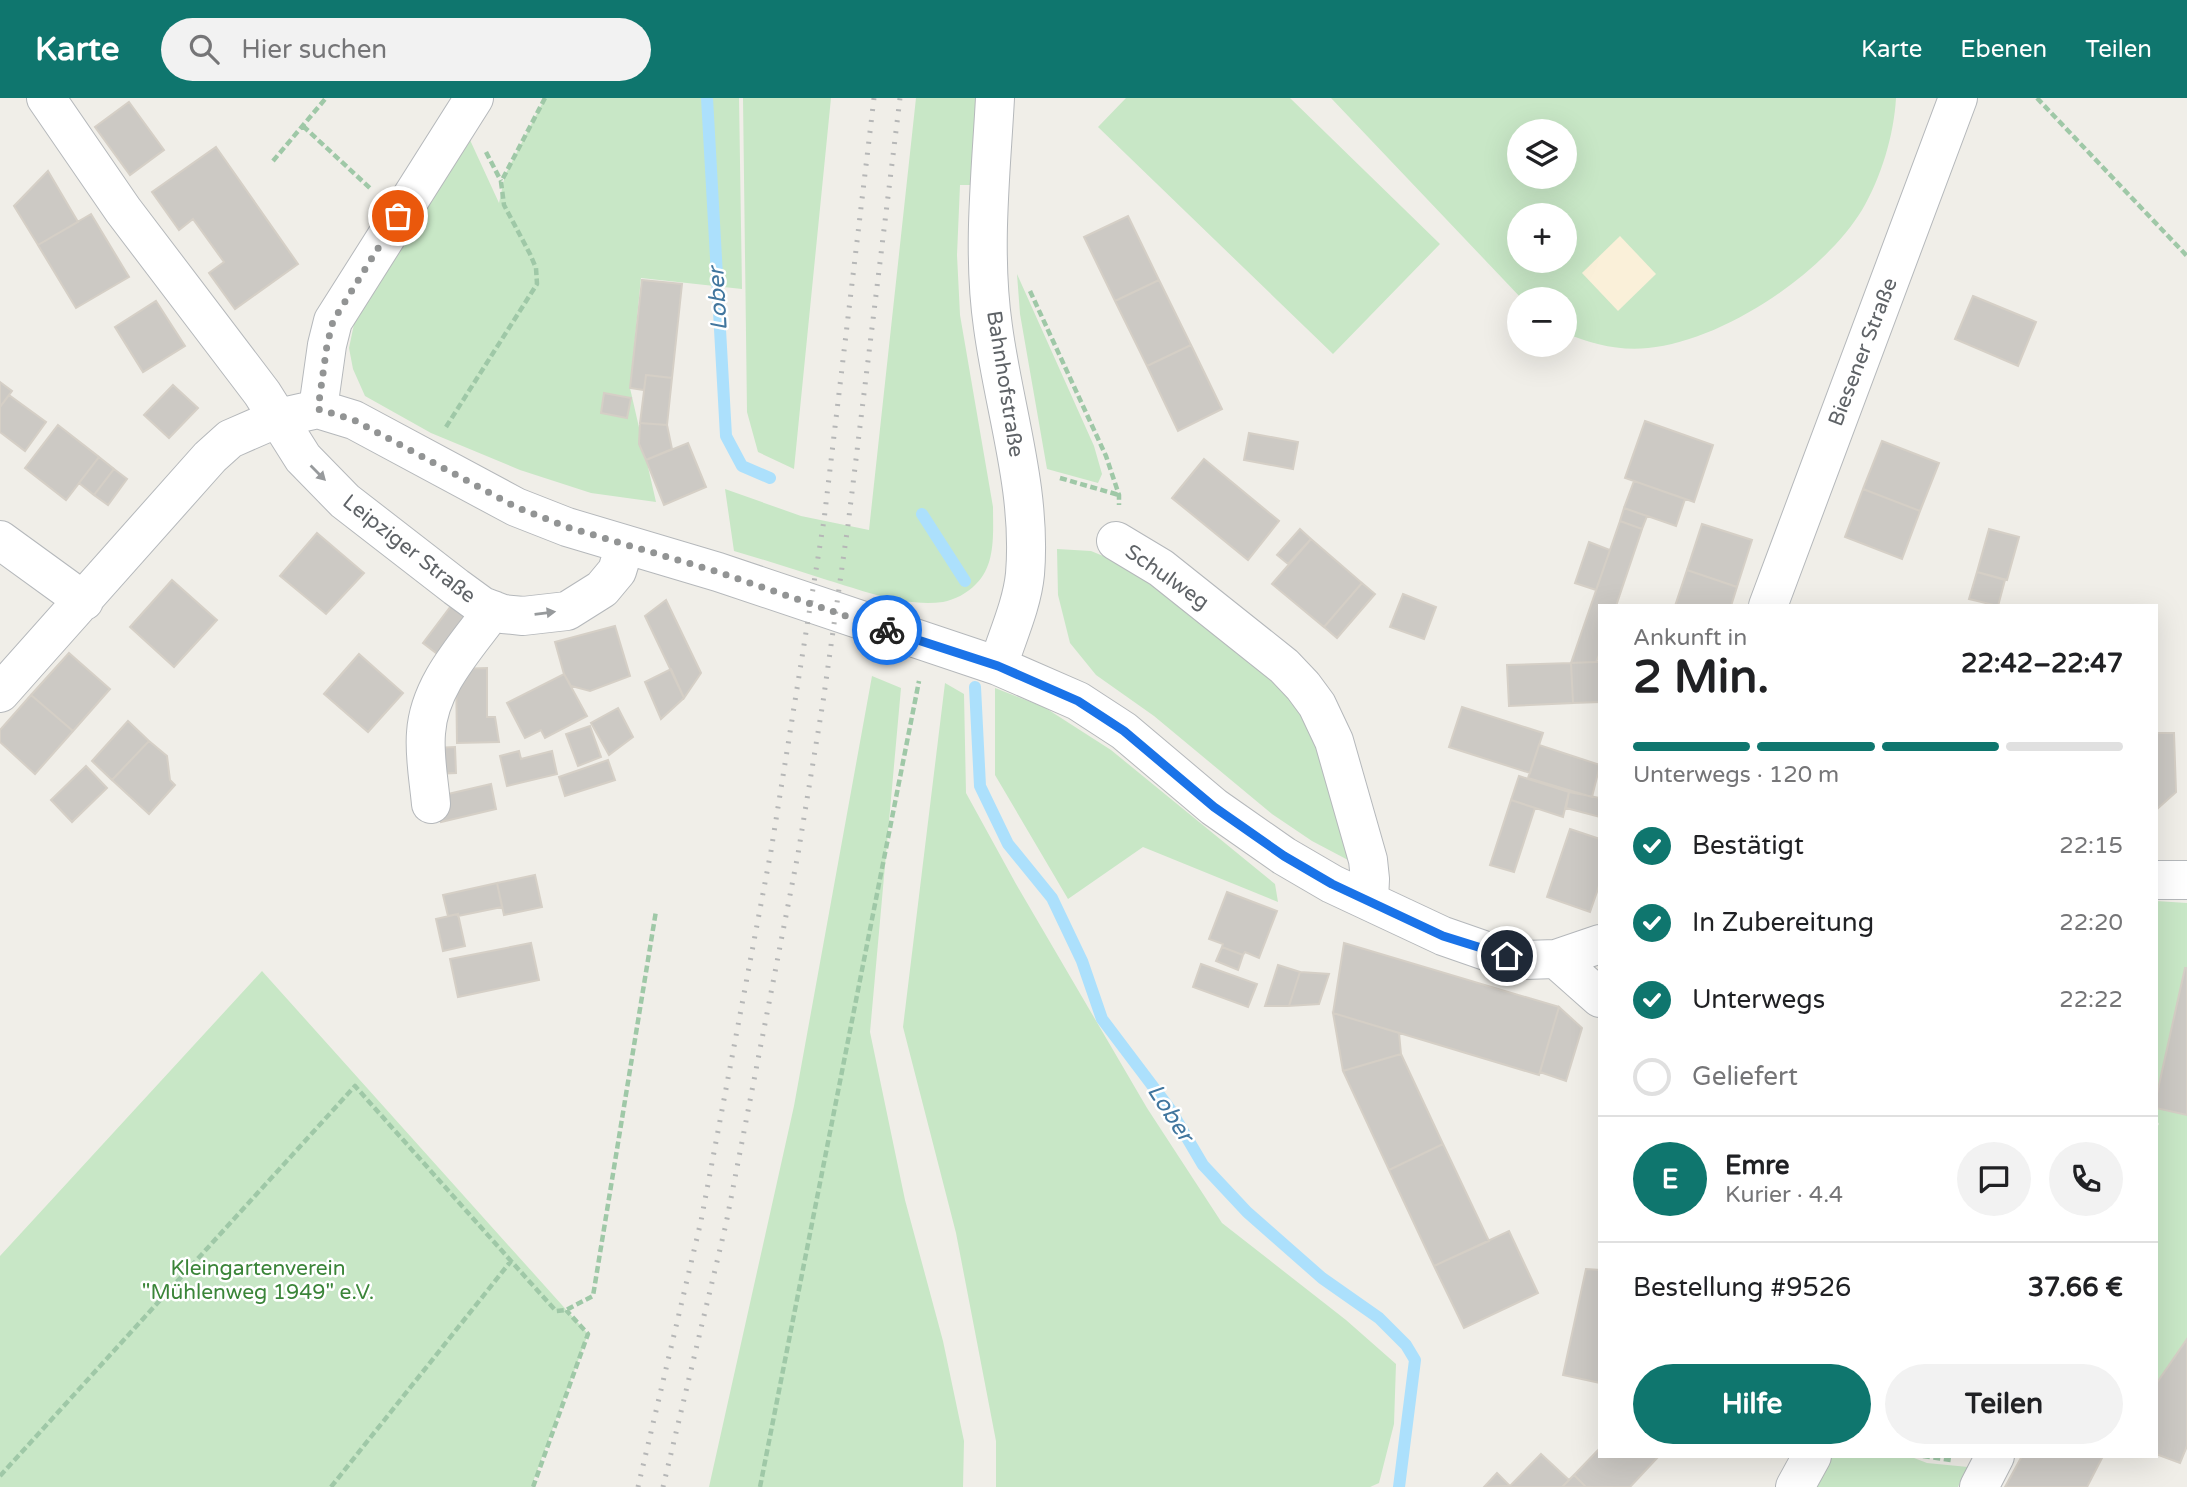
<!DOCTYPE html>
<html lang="de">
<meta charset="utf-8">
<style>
:root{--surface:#fff;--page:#f2f2f2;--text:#202124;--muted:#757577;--line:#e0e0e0;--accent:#0f766e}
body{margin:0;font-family:"Varela Round",sans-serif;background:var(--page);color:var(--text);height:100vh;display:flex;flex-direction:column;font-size:26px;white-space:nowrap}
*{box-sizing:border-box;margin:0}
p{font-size:23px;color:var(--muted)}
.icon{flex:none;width:38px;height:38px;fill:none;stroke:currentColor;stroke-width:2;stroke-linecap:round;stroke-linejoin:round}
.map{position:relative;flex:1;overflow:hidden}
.details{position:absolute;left:1598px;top:506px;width:560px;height:854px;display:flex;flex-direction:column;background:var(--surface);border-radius:0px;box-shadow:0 7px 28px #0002}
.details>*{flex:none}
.buttons{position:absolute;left:1507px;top:21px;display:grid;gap:14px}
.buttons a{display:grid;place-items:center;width:70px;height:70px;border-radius:50%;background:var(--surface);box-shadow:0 7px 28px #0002;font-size:35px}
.pin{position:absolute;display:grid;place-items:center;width:60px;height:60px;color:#fff;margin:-30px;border:4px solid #fff;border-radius:50%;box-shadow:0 2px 7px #0007}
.courier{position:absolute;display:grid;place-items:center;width:70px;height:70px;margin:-35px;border:5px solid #1a73e8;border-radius:50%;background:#fff;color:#222;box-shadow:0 2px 9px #0007}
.headline em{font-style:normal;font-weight:700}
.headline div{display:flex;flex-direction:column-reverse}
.headline{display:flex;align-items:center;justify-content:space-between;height:119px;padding:0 35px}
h1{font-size:46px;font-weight:700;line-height:52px}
.bar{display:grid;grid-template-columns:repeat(4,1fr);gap:10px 7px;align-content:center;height:84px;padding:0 35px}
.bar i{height:9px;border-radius:5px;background:var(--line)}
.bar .current{background:var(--accent)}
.bar p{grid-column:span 4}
.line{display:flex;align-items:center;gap:18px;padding:0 35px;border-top:2px solid var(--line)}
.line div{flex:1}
.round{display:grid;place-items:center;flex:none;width:74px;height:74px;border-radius:37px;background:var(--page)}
ol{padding:0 35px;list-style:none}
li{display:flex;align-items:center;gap:21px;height:77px}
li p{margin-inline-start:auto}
li .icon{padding:7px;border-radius:50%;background:var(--accent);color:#fff;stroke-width:4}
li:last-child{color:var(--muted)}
li i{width:38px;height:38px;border:4px solid var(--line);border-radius:50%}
.cta{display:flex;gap:14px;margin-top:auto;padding:14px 35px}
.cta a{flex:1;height:80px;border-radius:42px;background:var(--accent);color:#fff;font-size:28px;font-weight:700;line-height:80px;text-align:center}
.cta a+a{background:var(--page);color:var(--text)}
header{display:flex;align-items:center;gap:42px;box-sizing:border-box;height:98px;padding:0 35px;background:var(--accent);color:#fff}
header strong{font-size:33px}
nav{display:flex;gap:38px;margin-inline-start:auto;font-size:24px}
.search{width:490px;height:63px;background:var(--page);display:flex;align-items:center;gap:18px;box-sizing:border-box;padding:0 24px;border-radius:38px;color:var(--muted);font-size:26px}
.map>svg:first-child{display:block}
.green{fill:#c8e7c6;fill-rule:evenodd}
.sand{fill:#faf0d9}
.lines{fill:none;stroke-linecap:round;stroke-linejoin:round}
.stream{stroke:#ace0fc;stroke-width:12}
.building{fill:#ccc9c4;stroke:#d5cfc6;stroke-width:2}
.minor-casing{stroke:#b5b8bb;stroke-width:40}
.path{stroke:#9fc8a7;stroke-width:4.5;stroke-dasharray:7 3.5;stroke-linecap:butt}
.minor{stroke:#fff;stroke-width:38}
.rail{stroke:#b6b7b7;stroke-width:5;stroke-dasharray:2 9;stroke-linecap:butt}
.oneway{fill:#979a9c}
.done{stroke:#929494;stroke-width:7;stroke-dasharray:0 12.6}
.route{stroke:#1a73e8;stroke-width:9}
.labels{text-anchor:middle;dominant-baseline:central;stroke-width:5;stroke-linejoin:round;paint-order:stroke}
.street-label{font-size:21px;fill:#5f6367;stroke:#fff}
.park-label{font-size:21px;fill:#3b8539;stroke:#fff}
.water-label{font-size:23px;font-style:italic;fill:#41769e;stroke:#fff}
</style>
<header>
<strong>Karte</strong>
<div class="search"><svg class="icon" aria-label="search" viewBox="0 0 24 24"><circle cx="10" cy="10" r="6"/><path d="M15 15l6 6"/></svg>Hier suchen</div>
<nav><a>Karte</a><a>Ebenen</a><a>Teilen</a></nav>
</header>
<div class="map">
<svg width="2187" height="1389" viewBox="0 0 2187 1389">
<rect width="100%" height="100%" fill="#f0eee8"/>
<!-- green -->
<path class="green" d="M545,0H739L742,191L641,180L630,290L656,404L591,395L520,372L431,335L365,298L353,271L349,250L354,226L470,42L499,105L505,77Z
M743,0H831L794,371L758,354L747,314Z
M916,0H977L972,87H960L957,157L960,217L993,409C993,435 996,467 976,486C968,495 954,502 943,504C904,509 864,493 827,482C796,472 765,462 734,453L725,391L801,418L869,432Z
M1126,0H1290L1440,146L1333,256L1098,29Z
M1331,0H1896C1894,37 1881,80 1862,112C1823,176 1723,243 1648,250C1619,253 1591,246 1565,235L1564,201H1522ZM1519,33H1564V79H1519ZM1519,117H1564V163H1519Z
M1017,176L1094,348L1102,376L1098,385L1047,371L1020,216Z
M1057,451L1091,453L1113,462L1152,484L1222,536L1304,612L1318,644L1348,762L1312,743L1272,716L1154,618L1096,577L1070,545L1058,497Z
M872,578L901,590L870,934L905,1102L943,1243L964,1343L963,1389H709L794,1008Z
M945,585L964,596L966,695L1016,786L1147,1010L1222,1125L1346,1222L1396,1266L1394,1326L1379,1385L1370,1389H996V1343L956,1135L903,929Z
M995,590L1044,609L1111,652L1275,786L1278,804L1143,749L1068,801L995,677Z
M2156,803L2187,805V1241L2156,1286V1031L2159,1026L2156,1021Z
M262,873L588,1236L531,1389H0V1158Z
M1826,1358H1909L1927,1365L1968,1369L1958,1389H1811Z"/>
<!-- sand -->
<path class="sand" d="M1620,138L1656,176L1618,213L1582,175Z"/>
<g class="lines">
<!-- stream -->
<path class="stream" d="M707,0L726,338L742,368L770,380
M922,416L965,483
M975,589L980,688L1008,746L1052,800L1082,863L1102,921L1170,1011L1203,1067L1247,1114L1322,1180L1379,1220L1406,1247L1415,1262L1399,1389"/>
</g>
<!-- building -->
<path class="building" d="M129,4L164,52L130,77L95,29Z
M216,49L298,166L235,211L209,175L224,164L193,121L179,132L152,94Z
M48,73L78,124L38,147L14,108Z
M91,116L129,179L76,210L38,147Z
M1128,118L1159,182L1115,203L1084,139Z
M642,182L682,186L672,280L646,277L644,292L630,290Z
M1159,182L1191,247L1147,268L1115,203Z
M1973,198L2036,224L2018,268L1955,241Z
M156,203L185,248L143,274L115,229Z
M1191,247L1222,311L1178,333L1147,268Z
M646,277L672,280L667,327L640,325Z
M0,284L12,293L0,309Z
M173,287L198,310L169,340L144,317Z
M604,295L631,300L627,320L601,315Z
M9,297L46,324L25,353L0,334V309Z
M1645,323L1713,347L1694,404L1625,380Z
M640,325L667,327L672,351L646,362L639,346Z
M58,327L99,359L66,402L25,370Z
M1249,335L1298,344L1293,371L1244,362Z
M1882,343L1939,365L1920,413L1863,391Z
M688,345L706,389L664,407L646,362Z
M99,359L114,371L94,397L79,385Z
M1204,361L1279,423L1248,462L1172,400Z
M114,371L127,381L108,407L94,397Z
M1634,383L1685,401L1676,428L1624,410Z
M1863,391L1920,413L1902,461L1845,439Z
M1624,410L1647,418L1642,431L1620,423Z
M1620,423L1642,431L1616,508H1600V555L1596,564L1571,565Z
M1702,426L1752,442L1737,489L1687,472Z
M1300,431L1311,441L1288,466L1277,457Z
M1989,431L2019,439L2007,482L1977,474Z
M317,435L364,475L326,516L280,478Z
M1311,441L1362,485L1324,529L1272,486Z
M1589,444L1610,452L1596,492L1575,485Z
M1687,472L1737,489L1731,508H1675Z
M1977,474L2005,482L1998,508L1969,501Z
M172,482L217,522L174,569L130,529Z
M1362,485L1375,496L1337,540L1324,529Z
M1403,496L1436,509L1424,541L1390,529Z
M666,502L701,575L684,600L645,518Z
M451,508L473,525L444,561L423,545Z
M615,528L630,578L590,593L571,588L564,576L555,544Z
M69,555L110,591L73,633L31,597Z
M359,556L403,595L368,634L324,596Z
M1596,564H1600V604L1573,605L1571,565Z
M1571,565L1573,605L1509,608L1507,567Z
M487,570V619H495L499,644L457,645L456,571Z
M671,571L684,600L661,621L645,584Z
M564,576L587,618L545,640L541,632L525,640L507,605Z
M31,597L73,633L35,676L0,644V632Z
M1462,609L1543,635L1530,675L1449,649Z
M618,610L633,639L609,657L591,625Z
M128,623L149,643L112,682L92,663Z
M590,628L601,659L578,668L566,636Z
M2156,635H2174L2176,694L2156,712Z
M149,643L167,658L170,682L175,687L149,716L112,682Z
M1539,647L1600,667L1592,699L1528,680Z
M455,649L456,675L434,676L433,650Z
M519,653L521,661L552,653L557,676L507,688L500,658Z
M608,662L615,682L565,698L559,679Z
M86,668L107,690L72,724L51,702Z
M1519,678L1569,694L1563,719L1511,702Z
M491,686L496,711L441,724L435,699Z
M1569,694L1600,700V719L1566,710Z
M1511,702L1535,710L1514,774L1490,767Z
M1570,731L1600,741V785L1590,814L1547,799Z
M535,777L542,809L504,817L497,785Z
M497,785L502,809L458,818V816L448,818L443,797Z
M1227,794L1277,813L1259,860L1245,854L1243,857L1222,849L1223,846L1209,841Z
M458,816L465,848L443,853L436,821Z
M531,845L539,882L458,899L450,861Z
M1344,845L1559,909L1539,977L1333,915Z
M1222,849L1243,857L1238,872L1216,863Z
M1201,866L1257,886L1248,909L1193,889Z
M1278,867L1300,874L1289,908H1265Z
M2185,870H2187V1017L2156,1010V1000Z
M1300,874L1329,876L1319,906L1289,908Z
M1559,909L1582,930L1566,983L1540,974Z
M1333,915L1399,935L1401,956L1343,973Z
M1401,956L1443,1046L1389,1072L1343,973Z
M1443,1046L1489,1143L1434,1168L1389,1072Z
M1509,1133L1538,1195L1464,1230L1434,1168Z
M1586,1171L1600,1172V1285L1563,1277Z
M2187,1241V1348L2180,1365L2156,1356V1286Z
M1600,1350V1358H1659L1630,1389H1586L1574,1377Z
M1541,1356L1569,1382L1562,1389H1509Z
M2022,1358H2103L2087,1389H2005Z
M1497,1375L1510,1388L1484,1389Z
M1574,1377L1586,1389H1562Z"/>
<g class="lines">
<!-- minor casing -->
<g class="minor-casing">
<path id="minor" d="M46,0L123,112L262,295L303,360L345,403L456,489L482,508L503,516L523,518L567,513L602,491L617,473L625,447
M995,0C991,75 982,153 993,229C1004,311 1032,392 1025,476C1022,507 1007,539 998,568
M318,311L327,247L333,223L474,0
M0,442L84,503
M1116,443L1161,470L1284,568L1303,588L1317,607L1334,643L1368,762L1370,781L1369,802
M1768,508L1958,0
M0,595L210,359L230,341L278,320L318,311L354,322L516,409L567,429L718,474L998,568L1078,603L1124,633L1214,709L1284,758L1332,786L1443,838L1489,854L1524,862L1556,861L1600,846
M431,706C429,683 424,658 426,635C429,587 466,549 493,512
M2156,782H2187
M1556,861L1600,900
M1795,1389L1812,1358
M1979,1389L1995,1358"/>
</g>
<!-- path -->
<path class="path" d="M2037,0L2187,158
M303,28L372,92
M486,54L501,83
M273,63L326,0
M1030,193L1106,358L1119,397V407
M446,329L537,186L536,170L530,156L504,107L501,84L545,0
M1060,380L1119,397
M1923,1358L1951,1362
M0,1378L355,988L511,1163
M331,1389L511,1163L556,1213L566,1212L593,1198L656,813
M533,1389L588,1236L566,1212
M760,1389L919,583"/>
<!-- minor -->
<use href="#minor" class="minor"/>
<!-- rail -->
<path class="rail" d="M638,1389L701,1123L771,753L824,422L874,0
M663,1389L726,1126L798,756L823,604L848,427L900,0"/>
</g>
<!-- one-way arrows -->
<defs><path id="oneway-solid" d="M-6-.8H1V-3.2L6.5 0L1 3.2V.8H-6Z" transform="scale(1.75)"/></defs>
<g class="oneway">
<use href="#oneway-solid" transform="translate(318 375) rotate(45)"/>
<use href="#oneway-solid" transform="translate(545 515) rotate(-7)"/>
</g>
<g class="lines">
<!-- done -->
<path class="done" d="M398,118L333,223L327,247L318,311L354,322L516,409L567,429L718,474L887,532"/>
<!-- route -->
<path class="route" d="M887,532L998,568L1078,603L1124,633L1214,709L1284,758L1332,786L1443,838L1507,858"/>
</g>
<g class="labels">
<!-- street labels -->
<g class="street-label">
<text transform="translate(1863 254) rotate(-69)">Biesener Straße</text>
<text transform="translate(1005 286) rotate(81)">Bahnhofstraße</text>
<text transform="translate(409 451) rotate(38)">Leipziger Straße</text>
<text transform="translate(1167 479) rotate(35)">Schulweg</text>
</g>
<!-- park labels -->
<g class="park-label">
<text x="258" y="1170">Kleingartenverein<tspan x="258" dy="24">"Mühlenweg 1949" e.V.</tspan></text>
</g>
<!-- water labels -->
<g class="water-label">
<text transform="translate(718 201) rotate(-93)">Lober</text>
<text transform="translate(1170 1015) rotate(57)">Lober</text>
</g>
</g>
</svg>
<div class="buttons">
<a><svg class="icon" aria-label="layers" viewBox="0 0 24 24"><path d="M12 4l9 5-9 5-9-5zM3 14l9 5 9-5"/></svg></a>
<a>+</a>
<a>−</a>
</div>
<div class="pin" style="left:398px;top:118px;background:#ea580c"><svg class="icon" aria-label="bag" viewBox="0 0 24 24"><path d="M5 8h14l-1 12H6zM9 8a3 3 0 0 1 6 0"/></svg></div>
<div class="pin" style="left:1507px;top:858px;background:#1f2937"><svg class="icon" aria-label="home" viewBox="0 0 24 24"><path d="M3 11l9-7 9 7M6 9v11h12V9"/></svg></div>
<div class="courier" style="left:887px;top:532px"><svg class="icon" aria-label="bike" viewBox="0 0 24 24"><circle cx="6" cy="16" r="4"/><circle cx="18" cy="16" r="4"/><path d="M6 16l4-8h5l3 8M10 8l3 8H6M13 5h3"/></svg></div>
<section class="details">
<div class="headline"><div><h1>2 Min.</h1><p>Ankunft in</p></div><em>22:42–22:47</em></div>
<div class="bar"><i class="current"></i><i class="current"></i><i class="current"></i><i></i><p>Unterwegs · 120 m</p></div>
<ol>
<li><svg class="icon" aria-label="check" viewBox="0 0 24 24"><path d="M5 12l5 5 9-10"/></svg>Bestätigt<p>22:15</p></li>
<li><svg class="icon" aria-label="check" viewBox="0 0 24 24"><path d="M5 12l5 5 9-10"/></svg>In Zubereitung<p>22:20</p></li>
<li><svg class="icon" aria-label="check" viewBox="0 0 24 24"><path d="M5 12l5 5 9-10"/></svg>Unterwegs<p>22:22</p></li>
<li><i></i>Geliefert</li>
</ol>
<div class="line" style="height:126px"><b class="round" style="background:var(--accent);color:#fff">E</b><div><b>Emre</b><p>Kurier · 4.4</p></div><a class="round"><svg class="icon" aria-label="chat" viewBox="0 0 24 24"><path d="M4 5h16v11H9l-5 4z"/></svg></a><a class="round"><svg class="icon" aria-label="phone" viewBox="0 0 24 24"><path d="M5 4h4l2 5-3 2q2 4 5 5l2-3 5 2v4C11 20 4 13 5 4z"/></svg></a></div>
<div class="line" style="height:91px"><div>Bestellung #9526</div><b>37.66 €</b></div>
<div class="cta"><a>Hilfe</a><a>Teilen</a></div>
</section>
</div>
